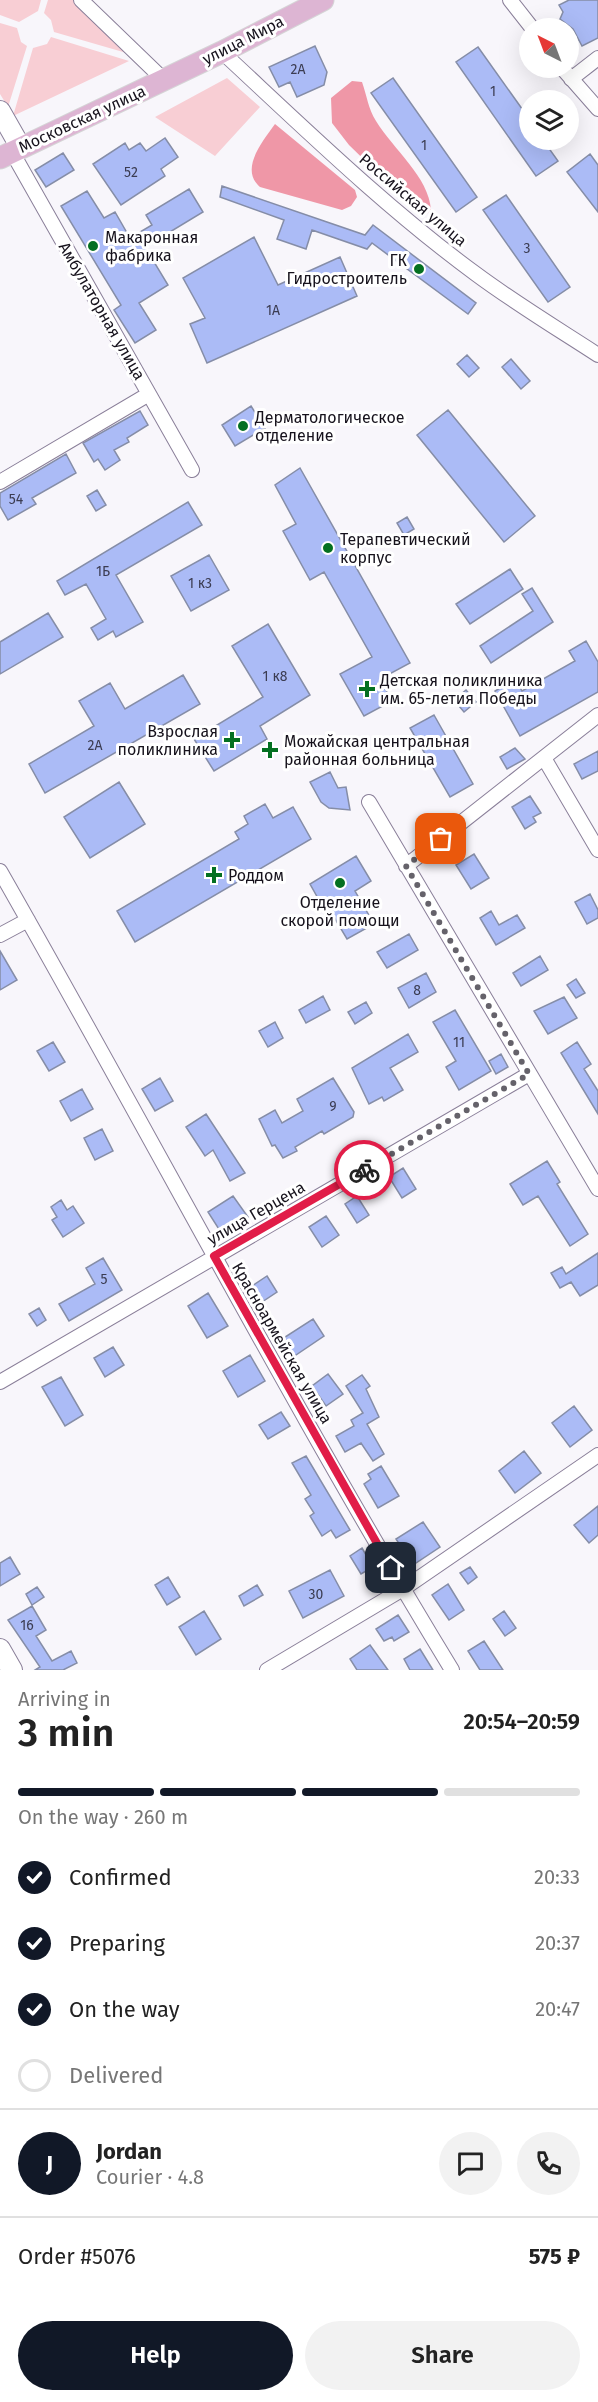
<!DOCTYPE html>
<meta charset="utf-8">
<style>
:root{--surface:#fff;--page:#f2f2f2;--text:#222;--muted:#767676;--line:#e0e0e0;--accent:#111827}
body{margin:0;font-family:"Fira Sans",sans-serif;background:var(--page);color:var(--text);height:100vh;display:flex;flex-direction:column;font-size:22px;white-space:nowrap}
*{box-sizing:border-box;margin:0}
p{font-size:20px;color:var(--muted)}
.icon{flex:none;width:33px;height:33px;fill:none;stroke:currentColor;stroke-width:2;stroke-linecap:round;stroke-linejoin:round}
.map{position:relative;height:1670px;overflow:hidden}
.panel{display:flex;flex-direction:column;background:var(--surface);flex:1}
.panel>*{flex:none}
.needle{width:39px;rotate:318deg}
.controls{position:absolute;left:519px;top:18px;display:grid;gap:12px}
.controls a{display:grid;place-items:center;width:60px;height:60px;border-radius:50%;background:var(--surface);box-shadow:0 6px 24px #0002;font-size:30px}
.pin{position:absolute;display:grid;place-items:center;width:51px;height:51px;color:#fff;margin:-26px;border-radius:12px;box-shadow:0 3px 9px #0006}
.courier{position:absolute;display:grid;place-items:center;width:60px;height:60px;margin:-30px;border:4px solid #e11d48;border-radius:50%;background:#fff;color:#222;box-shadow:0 2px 8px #0007}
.overview em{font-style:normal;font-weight:600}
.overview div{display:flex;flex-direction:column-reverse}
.overview{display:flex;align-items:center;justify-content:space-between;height:102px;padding:0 18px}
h1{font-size:39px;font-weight:600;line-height:45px}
.bar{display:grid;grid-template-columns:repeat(4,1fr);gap:9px 6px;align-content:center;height:72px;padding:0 18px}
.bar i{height:8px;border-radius:4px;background:var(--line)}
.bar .on{background:var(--accent)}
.bar p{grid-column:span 4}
.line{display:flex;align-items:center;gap:15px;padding:0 18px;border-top:2px solid var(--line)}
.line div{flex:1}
.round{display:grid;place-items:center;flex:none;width:63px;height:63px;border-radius:32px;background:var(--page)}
ol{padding:0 18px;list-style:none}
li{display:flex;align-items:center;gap:18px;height:66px}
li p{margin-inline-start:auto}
li .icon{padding:6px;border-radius:50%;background:var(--accent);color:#fff;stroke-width:4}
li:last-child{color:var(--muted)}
li i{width:33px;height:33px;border:3px solid var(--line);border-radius:50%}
.action{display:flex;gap:12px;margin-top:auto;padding:12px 18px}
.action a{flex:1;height:69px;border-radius:36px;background:var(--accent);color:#fff;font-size:24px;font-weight:600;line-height:69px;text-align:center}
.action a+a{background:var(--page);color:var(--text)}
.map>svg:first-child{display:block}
.green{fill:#f8ced4}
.forest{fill:#ef97a7}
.building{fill:#abbbf6;stroke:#858da7;stroke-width:1.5}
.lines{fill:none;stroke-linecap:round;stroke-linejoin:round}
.street-casing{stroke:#8a7f99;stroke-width:16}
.secondary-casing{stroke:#8a7f99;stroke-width:22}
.primary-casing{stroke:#d5d4d6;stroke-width:23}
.street{stroke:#fff;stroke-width:14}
.secondary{stroke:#fff;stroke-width:20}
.primary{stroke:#ddb5d3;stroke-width:21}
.done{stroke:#65626a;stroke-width:6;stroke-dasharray:0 10.8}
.route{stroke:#e11d48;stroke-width:8}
.poi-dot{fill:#047021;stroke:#fff;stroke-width:2}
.labels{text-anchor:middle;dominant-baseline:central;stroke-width:6;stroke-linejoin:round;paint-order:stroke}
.number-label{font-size:14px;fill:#3b3c52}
.street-label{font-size:16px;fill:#16121c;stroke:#fff}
.poi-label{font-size:16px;fill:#16121c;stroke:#fff;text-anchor:start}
</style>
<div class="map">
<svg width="598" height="1670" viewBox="0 0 598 1670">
<rect width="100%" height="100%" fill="#f8f6fb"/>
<!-- green -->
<path class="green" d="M0,0H41L38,11L19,22L0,15Z
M48,0H76L130,54L54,32L51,20L44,13Z
M0,23L17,28L21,42L27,46L8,107L0,94Z
M51,37L129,61L13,116L33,48L47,44Z
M227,78L260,107L215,156L155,117Z"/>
<!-- forest -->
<path class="forest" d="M352,81L362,82C367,96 368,108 376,121C393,149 429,177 431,210L423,217L349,145L332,123L331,98Z
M275,124L355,190L357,197L351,206L342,210L260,187C239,169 263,141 275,124Z"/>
<!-- building -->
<path class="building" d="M569,0H598V38L582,46L573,29L560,19L563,12L559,5Z
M315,46L327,72L324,85L297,97L290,82L279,87L269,67Z
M478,47L530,120V140H543L558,161L536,176L456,62Z
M393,78L477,197L456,212L371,93Z
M165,138L178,157L161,169L165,176L121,205L93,164L125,143L129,150L140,143L146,151Z
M63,153L74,170L46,187L35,170Z
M590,154L598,165V212L567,172Z
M222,186L365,235L373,225L476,303L468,314L372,243L367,249L312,230L306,249L277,239L284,220L220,197Z
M189,189L203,212L145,247L168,285L139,303L156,330L135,343L114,310L121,305L61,206L87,191L104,218L115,212L130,238L152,225L146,215Z
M506,195L570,287L548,302L483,210Z
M254,237L278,285L340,257L357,296L207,363L190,324L205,318L183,278Z
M467,355L479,368L469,377L457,364Z
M511,359L530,381L521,389L502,367Z
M251,406L265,428L235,446L222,425Z
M448,410L535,516L504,542L417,435Z
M140,411L148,425L127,438L129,442L114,450L120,460L105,470L98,459L94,462L83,443Z
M66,454L76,473L32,498L36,504L8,520L0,506V493Z
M300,468L410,663L380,679L392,701L364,716L340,674L372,657L324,572L310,580L283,531L296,524L275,485Z
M97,490L106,505L96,511L87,496Z
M188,502L202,525L116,575L143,622L116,637L113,631L98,640L91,628L106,619L86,584L65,595L57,581Z
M407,517L414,529L404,535L397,523Z
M209,555L229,590L191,611L171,576Z
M510,569L523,589L470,624L456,604Z
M532,588L553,622L491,663L480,646L533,611L522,594Z
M48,613L63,637L0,674V642Z
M268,624L310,695L260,726L267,739L214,771L194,739L263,697L232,646Z
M586,641L598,662V692L520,736L495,691L515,679L522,691L575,661L569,651Z
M183,675L200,704L45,793L29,764L94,726L79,701L110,683L125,709Z
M466,690L476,702L464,712L454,700Z
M434,715L473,784L450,797L410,728Z
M515,748L525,759L507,769L500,757Z
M598,751V771L582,779L574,764Z
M330,772L338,788L346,787L350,810L329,808L321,802L310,782Z
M119,782L145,824L90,858L64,817Z
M530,796L541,813L533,817L536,822L525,829L512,807Z
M265,804L273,818L293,807L311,839L135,942L117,911L239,839L235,832L248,824L244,816Z
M474,854L489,878L471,889L456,865Z
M356,856L371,881L355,891L374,924L347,939L328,907L324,909L310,884Z
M590,894L598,910V918L587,924L575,902Z
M491,911L499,925L517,915L525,928L496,945L480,918Z
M409,934L418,950L387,968L377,952Z
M0,951L17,980L0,990Z
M540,956L548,970L521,986L513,973Z
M426,973L436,992L409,1008L398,988Z
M576,979L585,993L576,998L567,985Z
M323,996L330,1010L306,1023L299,1010Z
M564,997L577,1018L548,1034L534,1011Z
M366,1002L372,1013L355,1024L348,1012Z
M455,1010L491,1071L459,1090L446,1067L456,1061L433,1022Z
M275,1022L283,1038L268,1047L259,1031Z
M408,1034L418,1052L390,1068L403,1090L384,1101L382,1097L369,1104L352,1068Z
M53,1042L65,1062L49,1071L37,1051Z
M577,1042L591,1064L584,1069L598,1091V1114L561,1053Z
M501,1054L508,1067L496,1074L489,1061Z
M160,1078L173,1101L155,1111L142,1089Z
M333,1078L354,1112L353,1117L324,1134L322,1131L295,1147L297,1151L283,1158L275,1145L272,1146L259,1119L275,1110L282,1123L303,1111L297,1099Z
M82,1089L93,1109L71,1121L60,1101Z
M206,1114L245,1173L230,1181L213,1150L205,1156L186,1127Z
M102,1129L113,1151L95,1160L84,1138Z
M547,1161L560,1182L557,1184L588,1234L570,1246L538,1196L523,1205L510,1184Z
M403,1168L416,1189L402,1198L389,1177Z
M233,1196L248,1217L222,1234L208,1212Z
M357,1196L369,1215L357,1223L345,1204Z
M61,1200L67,1210L73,1206L84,1223L63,1237L52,1220L57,1217L51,1207Z
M326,1216L339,1235L322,1247L309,1227Z
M598,1253V1285L580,1296L571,1282L560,1288L551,1273L562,1267L566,1274Z
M103,1258L122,1290L69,1321L59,1304L95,1284L86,1268Z
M267,1276L277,1292L262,1302L252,1286Z
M208,1293L228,1326L207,1338L188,1306Z
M39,1308L46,1320L37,1326L29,1314Z
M313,1319L324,1336L293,1357L282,1339Z
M113,1347L124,1365L105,1377L94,1358Z
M250,1355L265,1381L238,1397L223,1371Z
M328,1374L343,1394L326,1406L312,1386Z
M362,1375L370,1386L366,1389L379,1417L367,1424L384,1454L373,1461L361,1443L345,1452L336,1436L354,1426L351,1420L363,1413L346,1386Z
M61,1377L83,1415L65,1426L42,1387Z
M574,1406L592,1430L570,1447L552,1423Z
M281,1412L290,1426L268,1439L259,1425Z
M524,1451L541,1473L515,1493L499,1471Z
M306,1456L350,1530L336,1538L331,1530L322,1536L310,1516L314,1513L305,1499L311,1495L292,1463Z
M381,1466L399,1496L378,1508L364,1484L371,1479L368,1474Z
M598,1506V1535L589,1543L574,1525Z
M423,1522L440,1547L413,1565L396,1539Z
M362,1548L373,1567L361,1574L350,1556Z
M10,1557L20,1574L0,1586V1563Z
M470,1567L477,1577L468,1584L460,1573Z
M330,1570L344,1596L303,1618L289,1591Z
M168,1577L180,1597L167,1605L155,1585Z
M448,1584L464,1610L449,1620L432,1595Z
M257,1585L263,1595L244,1606L239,1596Z
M37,1587L44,1597L32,1605L26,1594Z
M32,1606L46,1630L36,1636L52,1661L71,1651L77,1663L63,1670H35L40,1667L8,1620Z
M204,1611L221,1639L196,1655L179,1627Z
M504,1611L516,1628L505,1636L493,1619Z
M398,1615L409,1632L394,1641L392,1637L384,1641L376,1629Z
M484,1641L503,1670H480L468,1651Z
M370,1645L388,1670H357L350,1659Z
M420,1649L433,1670H410L404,1659Z"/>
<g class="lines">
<!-- street casing -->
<g class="street-casing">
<path id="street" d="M81,0L164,80
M510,0L532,28
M222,52C304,128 386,208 476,274C515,303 558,329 598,355
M562,68L598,109
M571,79L598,58
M12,152L192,470
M0,482L149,394
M544,758L598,850
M369,802L598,1189
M406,866L598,715
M0,871C152,1137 293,1409 452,1670
M0,935L28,920
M0,1382L529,1074
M267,1670L403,1589L598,1455"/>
</g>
<!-- secondary casing -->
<g class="secondary-casing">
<path id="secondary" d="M0,111L21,148
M0,1649L12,1670"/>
</g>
<!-- primary casing -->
<g class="primary-casing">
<path id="primary" d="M0,158L222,52L323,0"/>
</g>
<!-- street -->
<use href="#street" class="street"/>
<!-- secondary -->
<use href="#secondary" class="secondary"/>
<!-- primary -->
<use href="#primary" class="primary"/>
</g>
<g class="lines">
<!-- done -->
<path class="done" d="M364,1170L529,1074L406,866L441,839"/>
<!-- route -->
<path class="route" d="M364,1170L214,1256L391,1568"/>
</g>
<!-- markers -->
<g class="poi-dot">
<circle cx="93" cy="246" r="6"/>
<circle cx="419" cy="269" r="6"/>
<circle cx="243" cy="426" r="6"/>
<circle cx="328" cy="548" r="6"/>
<path d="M364 680h6v6h6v6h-6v6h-6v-6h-6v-6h6z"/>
<path d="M229 731h6v6h6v6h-6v6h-6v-6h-6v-6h6z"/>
<path d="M267 741h6v6h6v6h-6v6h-6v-6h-6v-6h6z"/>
<path d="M211 866h6v6h6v6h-6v6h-6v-6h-6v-6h6z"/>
<circle cx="340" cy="883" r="6"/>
</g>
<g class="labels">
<!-- number labels -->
<g class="number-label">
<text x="298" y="69">2А</text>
<text x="493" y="91">1</text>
<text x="424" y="145">1</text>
<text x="131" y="172">52</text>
<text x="527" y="248">3</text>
<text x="273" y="310">1А</text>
<text x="16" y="499">54</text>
<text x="103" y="571">1Б</text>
<text x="200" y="583">1 к3</text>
<text x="275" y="676">1 к8</text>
<text x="95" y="745">2А</text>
<text x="417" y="990">8</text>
<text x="459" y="1042">11</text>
<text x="333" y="1106">9</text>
<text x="104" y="1279">5</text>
<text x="316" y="1594">30</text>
<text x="27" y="1625">16</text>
</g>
<!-- street labels -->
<g class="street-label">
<text transform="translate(243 40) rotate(-27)">улица Мира</text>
<text transform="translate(82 119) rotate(-25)">Московская улица</text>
<text transform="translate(413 200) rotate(40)">Российская улица</text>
<text transform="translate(102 311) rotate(60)">Амбулаторная улица</text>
<text transform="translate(256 1213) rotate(-30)">улица Герцена</text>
<text transform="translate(282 1343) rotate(60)">Красноармейская улица</text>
</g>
<!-- poi labels -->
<g class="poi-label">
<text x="105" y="237">Макаронная<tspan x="105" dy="18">фабрика</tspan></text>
<text x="407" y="260" text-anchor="end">ГК<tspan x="407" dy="18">Гидростроитель</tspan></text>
<text x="255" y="417">Дерматологическое<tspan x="255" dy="18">отделение</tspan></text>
<text x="340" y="539">Терапевтический<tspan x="340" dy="18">корпус</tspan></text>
<text x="380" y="680">Детская поликлиника<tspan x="380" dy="18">им. 65-летия Победы</tspan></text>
<text x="218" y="731" text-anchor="end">Взрослая<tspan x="218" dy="18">поликлиника</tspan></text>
<text x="284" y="741">Можайская центральная<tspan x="284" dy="18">районная больница</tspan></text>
<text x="228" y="875">Роддом</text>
<text x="340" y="902" text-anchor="middle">Отделение<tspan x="340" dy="18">скорой помощи</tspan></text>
</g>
</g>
</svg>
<div class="controls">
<a><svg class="needle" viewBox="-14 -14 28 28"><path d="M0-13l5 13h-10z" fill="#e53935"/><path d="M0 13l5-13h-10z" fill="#767676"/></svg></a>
<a><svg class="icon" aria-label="layers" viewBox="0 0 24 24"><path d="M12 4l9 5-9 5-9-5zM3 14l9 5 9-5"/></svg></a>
</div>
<div class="pin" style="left:441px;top:839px;background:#ea580c"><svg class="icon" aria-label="bag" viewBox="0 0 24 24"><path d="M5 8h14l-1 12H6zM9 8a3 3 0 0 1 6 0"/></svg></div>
<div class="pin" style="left:391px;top:1568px;background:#1f2937"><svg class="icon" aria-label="home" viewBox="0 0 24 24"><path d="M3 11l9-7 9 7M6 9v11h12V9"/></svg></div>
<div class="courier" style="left:364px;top:1170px"><svg class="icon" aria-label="bike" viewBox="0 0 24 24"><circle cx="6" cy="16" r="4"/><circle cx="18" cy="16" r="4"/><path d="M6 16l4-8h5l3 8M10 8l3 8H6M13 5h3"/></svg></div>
</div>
<section class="panel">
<div class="overview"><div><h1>3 min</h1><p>Arriving in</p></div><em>20:54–20:59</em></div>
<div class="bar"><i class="on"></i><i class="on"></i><i class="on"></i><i></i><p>On the way · 260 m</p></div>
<ol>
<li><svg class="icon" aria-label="check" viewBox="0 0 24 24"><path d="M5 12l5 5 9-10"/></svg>Confirmed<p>20:33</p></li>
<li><svg class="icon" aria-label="check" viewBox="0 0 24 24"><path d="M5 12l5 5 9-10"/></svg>Preparing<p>20:37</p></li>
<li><svg class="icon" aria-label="check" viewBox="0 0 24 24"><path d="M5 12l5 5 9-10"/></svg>On the way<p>20:47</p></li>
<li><i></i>Delivered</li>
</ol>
<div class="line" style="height:108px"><b class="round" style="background:var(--accent);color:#fff">J</b><div><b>Jordan</b><p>Courier · 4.8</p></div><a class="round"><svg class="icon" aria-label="chat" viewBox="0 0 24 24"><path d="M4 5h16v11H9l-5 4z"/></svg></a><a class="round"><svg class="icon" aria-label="phone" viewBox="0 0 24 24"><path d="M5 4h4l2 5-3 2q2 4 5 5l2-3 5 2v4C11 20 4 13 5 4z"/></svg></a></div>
<div class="line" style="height:78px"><div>Order #5076</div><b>575 ₽</b></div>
<div class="action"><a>Help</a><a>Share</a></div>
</section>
